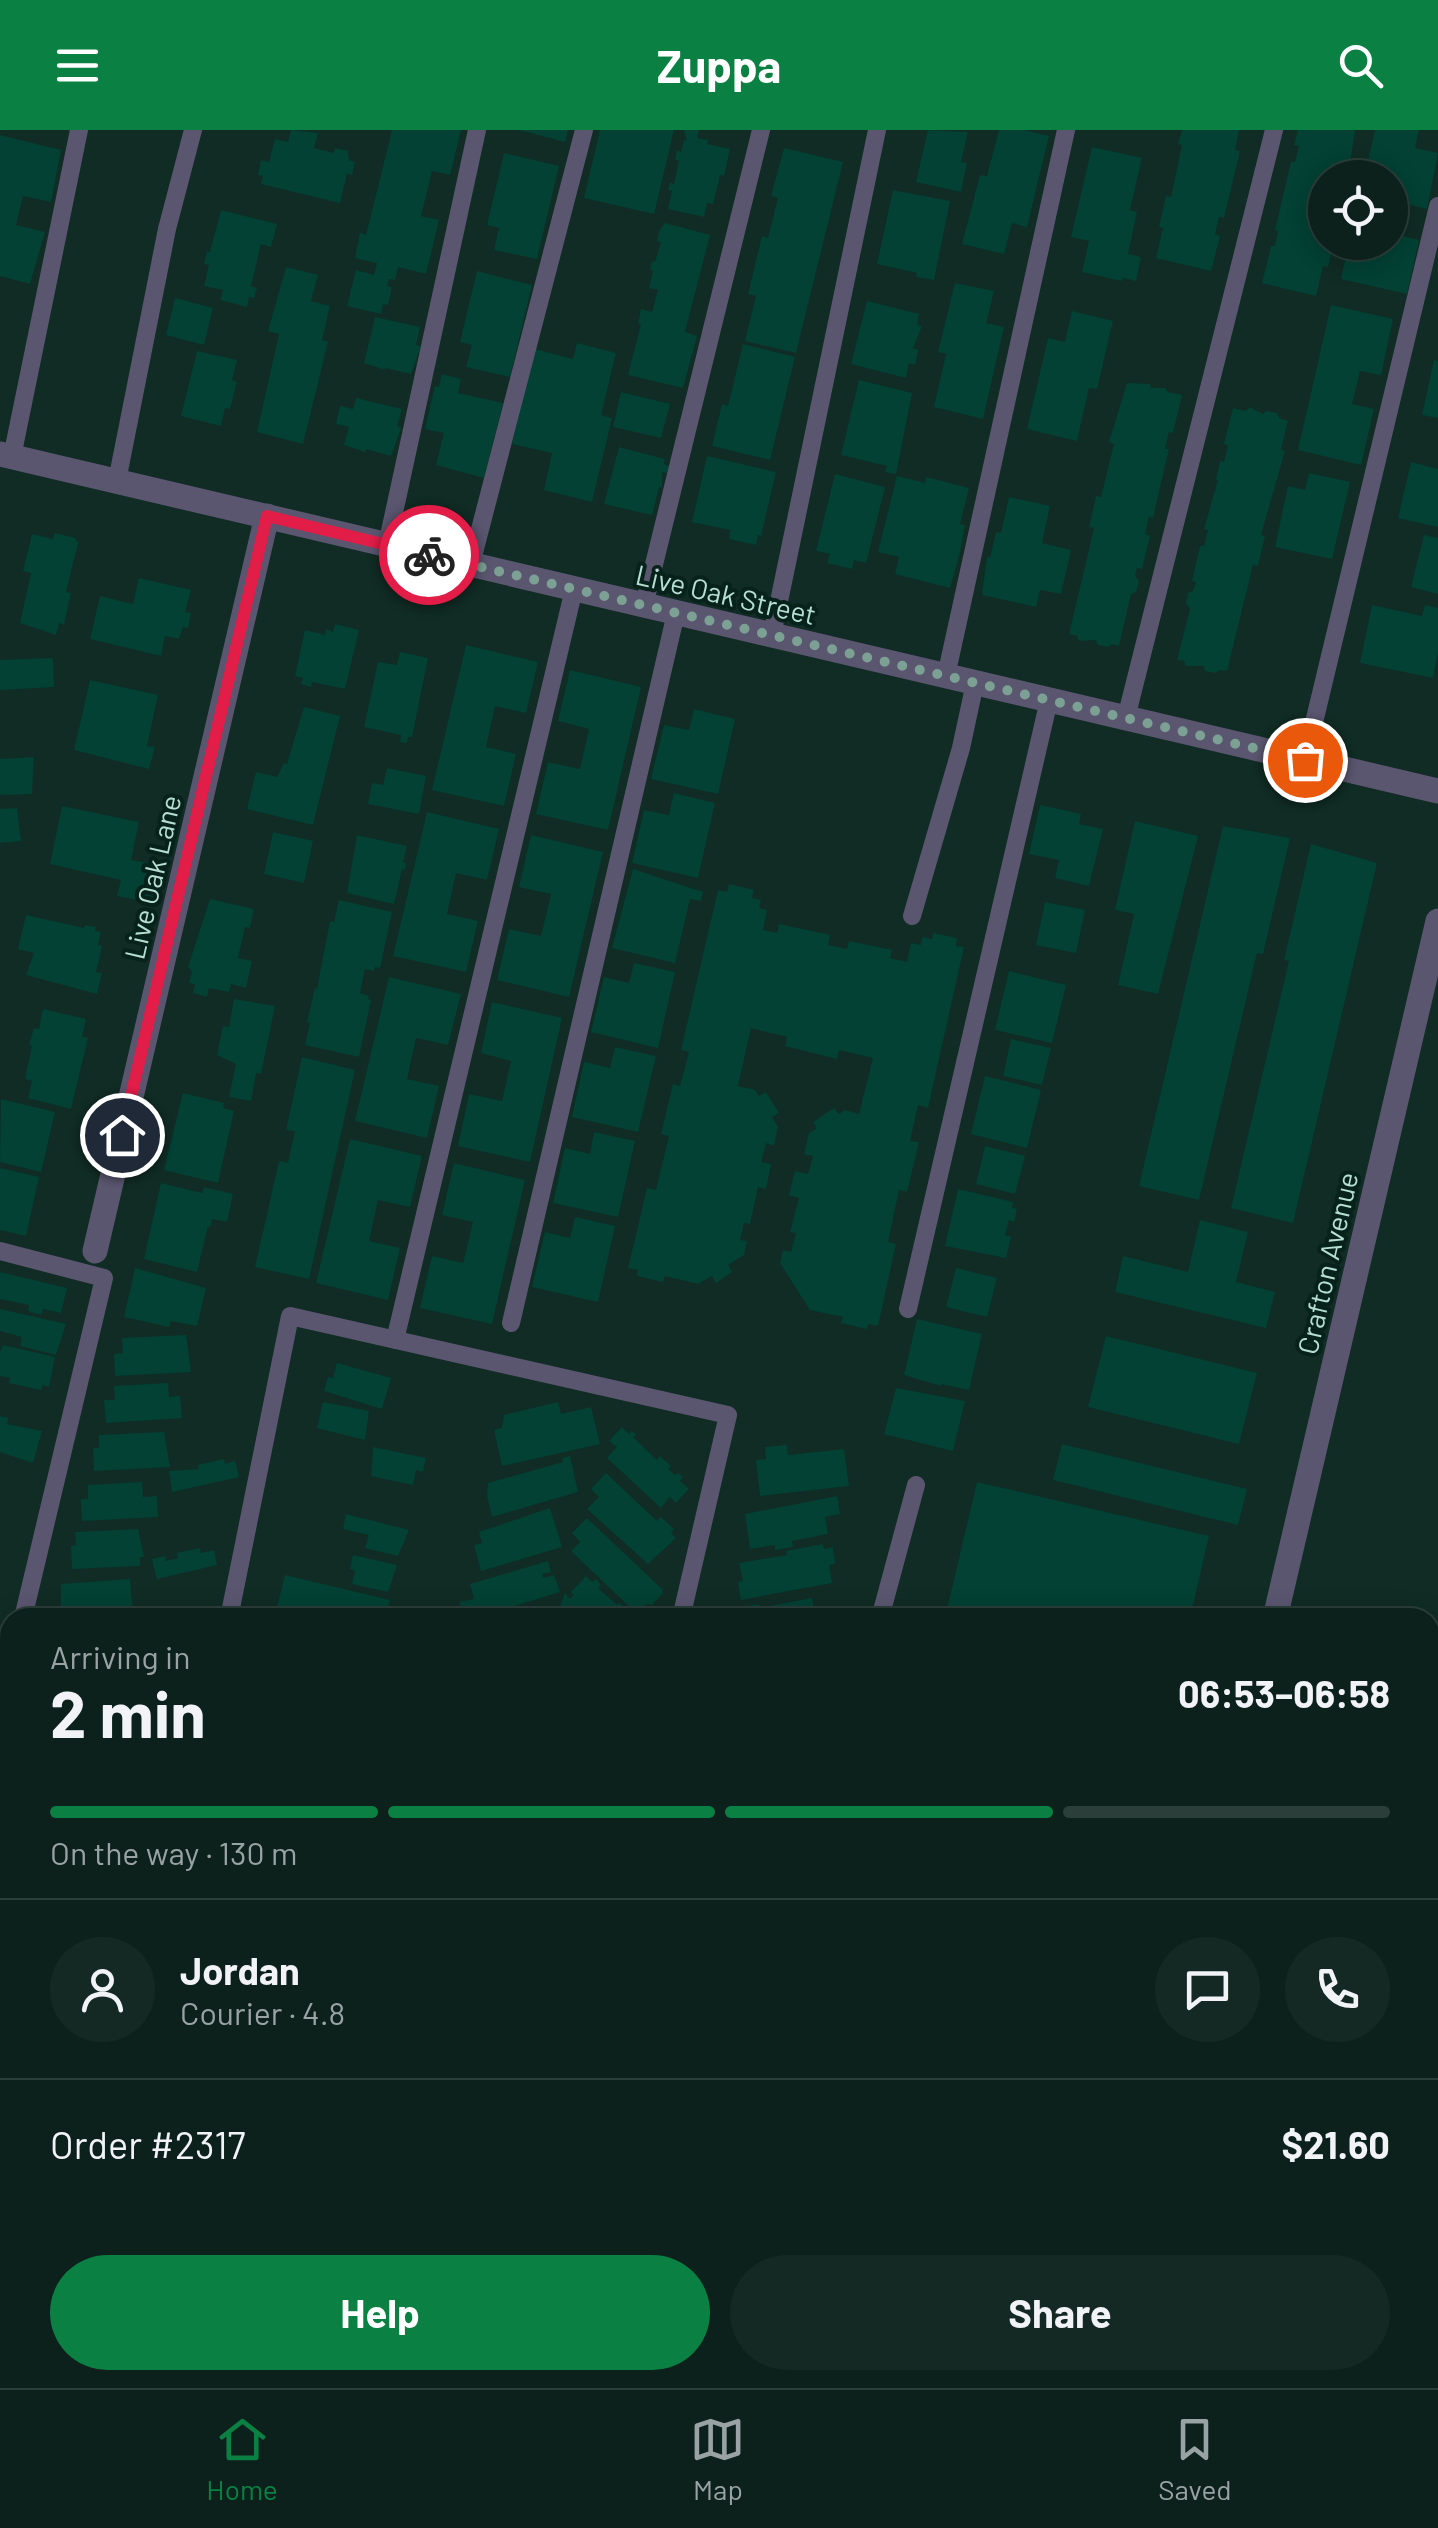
<!DOCTYPE html>
<meta charset="utf-8">
<style>
:root{--surface:#0c211b;--page:#152924;--text:#f1f3f6;--muted:#9aa3a3;--line:#2c3e3a;--accent:#0b8043}
body{margin:0;font-family:Barlow,sans-serif;background:var(--page);color:var(--text);height:100vh;display:flex;flex-direction:column;font-size:38px;white-space:nowrap}
*{box-sizing:border-box;margin:0}
p{font-size:32px;color:var(--muted)}
.icon{flex:none;width:55px;height:55px;fill:none;stroke:currentColor;stroke-width:2;stroke-linecap:round;stroke-linejoin:round}
.map{position:relative;flex:1;overflow:hidden}
.side{position:absolute;left:0px;top:1478px;width:1440px;height:782px;display:flex;flex-direction:column;background:var(--surface);border-radius:30px 30px 0 0;box-shadow:0 5px 25px #0003,0 0 0 2px var(--line)}
.side>*{flex:none}
.buttons{position:absolute;left:1308px;top:30px;display:grid;gap:20px}
.buttons a{display:grid;place-items:center;width:100px;height:100px;border-radius:50%;background:var(--surface);box-shadow:0 5px 25px #0003,0 0 0 2px var(--line);font-size:50px}
.pin{position:absolute;display:grid;place-items:center;width:85px;height:85px;color:#fff;margin:-42px;border:5px solid #fff;border-radius:50%;box-shadow:0 2px 10px #0007}
.courier{position:absolute;display:grid;place-items:center;width:100px;height:100px;margin:-50px;border:8px solid #e11d48;border-radius:50%;background:#fff;color:#222;box-shadow:0 2px 12px #0007}
.summary em{font-style:normal;font-weight:700}
.summary div{display:flex;flex-direction:column-reverse}
.summary{display:flex;align-items:center;justify-content:space-between;height:170px;padding:0 50px}
h1{font-size:65px;font-weight:700;line-height:75px}
.bar{display:grid;grid-template-columns:repeat(4,1fr);gap:15px 10px;align-content:center;height:120px;padding:0 50px}
.bar i{height:12px;border-radius:8px;background:var(--line)}
.bar .current{background:var(--accent)}
.bar p{grid-column:span 4}
.line{display:flex;align-items:center;gap:25px;padding:0 50px;border-top:2px solid var(--line)}
.line div{flex:1}
.round{display:grid;place-items:center;flex:none;width:105px;height:105px;border-radius:52px;background:var(--page)}
.button{display:flex;gap:20px;margin-top:auto;padding:20px 50px}
.button a{flex:1;height:115px;border-radius:60px;background:var(--accent);color:#fff;font-size:40px;font-weight:700;line-height:115px;text-align:center}
.button a+a{background:var(--page);color:var(--text)}
header{display:flex;justify-content:space-between;align-items:center;height:130px;padding:0 50px;background:var(--accent);color:#fff;font-size:45px;font-weight:700}
.tab-bar{display:flex;justify-content:space-around;align-items:center;height:140px;border-top:2px solid var(--line);background:var(--surface);font-size:28px;color:var(--muted)}
.tab-bar a{display:grid;justify-items:center;gap:5px}
.tab-bar .current{color:var(--accent)}
.map>svg:first-child{display:block}
.building{fill:#024134}
.lines{fill:none;stroke-linecap:round;stroke-linejoin:round}
.lane{stroke:#5b5670;stroke-width:18}
.street{stroke:#5b5670;stroke-width:25}
.secondary{stroke:#797199;stroke-width:25}
.primary{stroke:#9085ba;stroke-width:25}
.done{stroke:#7ca094;stroke-width:10;stroke-dasharray:0 18}
.route{stroke:#e11d48;stroke-width:12}
.labels{text-anchor:middle;dominant-baseline:central;stroke-width:8;stroke-linejoin:round;paint-order:stroke}
.street-label{font-size:28px;fill:#b6ded1;stroke:#06221b}
</style>
<header><svg class="icon" aria-label="menu" viewBox="0 0 24 24"><path d="M4 6h16M4 12h16M4 18h16"/></svg>Zuppa<svg class="icon" aria-label="search" viewBox="0 0 24 24"><circle cx="10" cy="10" r="6"/><path d="M15 15l6 6"/></svg></header>
<div class="map">
<svg width="1438" height="2258" viewBox="0 0 1438 2258">
<rect width="100%" height="100%" fill="#102c24"/>
<!-- building -->
<path class="building" d="M291,0L318,3L314,18L334,23L335,18L348,21L349,30L355,32L352,45L347,44L340,73L261,54L263,46L258,45L261,30L269,32L275,9L288,12Z
M392,0H461L450,45L432,41L421,86L439,90L426,144L398,137L395,150L389,149L387,156L392,157L388,175L383,174L381,184L347,176L356,140L374,145L377,133L355,128L360,103L366,105Z
M519,0H568L565,12Z
M600,0H674L654,84L584,68Z
M684,0H699L697,8L708,10L707,14L730,19L724,46L720,45L713,74L707,73L704,87L668,79L672,61L668,60L670,52L674,54L679,30H675L677,20L681,22L684,10L687,11Z
M928,0L968,2L961,32L967,33L961,62L916,52Z
M999,0H1025L1049,6L1027,97L1012,93L1004,124L962,114L980,45L987,46Z
M1182,0H1239L1235,20L1240,21L1224,88L1219,87L1215,104L1220,106L1211,141L1156,128L1163,98L1159,97L1166,66L1171,67L1182,15L1178,14Z
M1298,0H1355L1348,48H1325V112H1334L1328,137L1323,136L1316,166L1262,153L1271,116H1275L1278,101L1275,100L1291,32H1295L1299,16L1294,15Z
M1375,0H1419L1415,18L1438,23L1427,79L1390,70V48H1364Z
M0,5L61,20L51,72L23,66L16,95L45,102L30,154L0,146Z
M1092,17L1142,28L1130,80L1137,82L1128,124L1141,127L1136,151L1123,148L1122,151L1082,142L1089,111L1071,107Z
M784,18L843,32L796,223L745,211L756,166L748,164L762,106L768,108L778,68L771,66Z
M504,23L559,36L537,129L494,120L499,98L487,95Z
M893,60L950,71L934,150L916,147L917,143L877,134Z
M221,80L277,94L271,117L261,114L251,156L257,158L254,168L249,167L247,177L220,170L223,160L204,156L209,135L204,134L207,121L210,122Z
M1390,80L1400,82L1395,104L1419,110L1407,164L1341,149L1349,112H1390Z
M665,93L710,105L685,202L697,206L683,258L628,245L641,194L638,193L641,179L652,182L658,160L649,158L653,141L650,140L652,131L655,132L661,112L657,111L659,101Z
M286,137L318,145L311,171L330,176L322,210L328,212L303,314L257,302L279,204L268,201Z
M477,141L532,155L510,247L466,237L472,215L460,212Z
M955,153L994,161L986,193L1004,197L983,289L934,277L946,224L938,222Z
M175,168L213,178L204,215L166,205Z
M867,171L919,184L917,195L922,196L913,218L918,220L915,235L909,233L906,248L851,234Z
M1331,175L1393,189L1381,245L1360,241L1352,274L1374,279L1361,335L1298,320Z
M1072,181L1113,191L1097,259L1089,258L1077,311L1027,299L1048,208L1065,212Z
M375,187L420,197L416,215L421,216L411,244L385,238V240L364,233Z
M577,213L616,223L601,285L612,288L592,372L544,360L552,323L512,314L535,219L573,229Z
M743,214L795,227L770,330L712,316L722,274L728,276Z
M197,221L237,230L232,250L237,252L230,279L225,278L221,296L181,286Z
M1434,230L1438,231V288L1422,285Z
M442,244L461,249L458,263L503,273L484,348L436,335L444,303L425,299L435,256L439,257Z
M859,250L912,263L896,344L885,342L887,336L841,325Z
M1127,253L1150,254L1151,258H1165L1168,262L1182,265L1173,303L1169,302L1165,319H1169L1153,388L1149,387L1145,404L1150,406L1142,439L1137,438L1135,446L1139,451L1136,462L1131,464L1119,516L1112,514L1108,517L1098,515L1096,510L1079,511L1077,506L1069,504L1094,398L1089,397L1096,366L1101,367L1114,314L1109,312Z
M621,262L670,274L661,308L613,297Z
M356,268L402,279L397,296L401,298L391,326L366,319L365,322L344,315L349,297L336,294L340,276L353,279Z
M1250,277L1263,284L1266,281L1277,283L1279,288L1288,291L1281,320L1285,321L1261,405L1265,406L1258,436L1253,435L1227,541L1220,540L1216,543L1205,541L1204,536H1186L1184,531L1177,530L1190,479L1186,474L1188,463L1193,461L1196,452L1192,451L1200,416H1204L1208,400L1204,399L1218,350H1216L1220,331L1224,332L1228,315L1224,314L1233,278L1246,281Z
M619,317L665,329L664,334L669,336L667,343L662,342V357H659L652,385L604,374Z
M707,326L776,342L761,406L758,405L756,415L729,409L730,400L692,392Z
M1411,332L1438,339V397L1398,388Z
M1309,343L1350,352L1332,429L1275,417L1288,356L1305,360Z
M835,344L885,357L866,433L854,430L852,439L827,433L830,424L816,421Z
M897,346L925,353L926,347L969,358L960,394L965,395L960,422L950,458L895,444L899,427L878,422Z
M1009,367L1050,376L1042,413L1071,420L1061,464L1040,460L1036,477L982,465L987,427L990,428L996,402L1001,403Z
M55,403L75,408L78,413L66,462L71,463L64,495L59,493L56,505L20,493L31,443L23,441L32,404L53,409Z
M1424,405L1438,408V464L1411,457Z
M139,448L191,460L185,482L191,483L188,498L183,497L179,509L165,506L161,526L90,509L100,466L133,474Z
M1372,475L1422,486L1425,475L1438,478V521L1433,548L1360,533Z
M335,494L359,500L345,559L312,552L311,557L301,554L303,548L295,546L305,500L325,505L326,499L333,502Z
M466,515L538,532L526,583L495,576L486,617L516,624L504,676L432,660Z
M400,522L428,528L412,607H408L407,613L400,612L401,605L364,597L378,532L397,535Z
M53,528L54,557L0,560V530Z
M570,540L641,557L608,700L536,684L548,632L580,639L589,599L558,591Z
M90,550L158,565L147,616L155,617L149,639L74,620Z
M304,577L340,586L313,695L247,679L256,642L277,647L284,633L287,634Z
M694,579L735,589L718,664L651,649L664,595L689,600Z
M34,627L32,664L0,665V629Z
M387,638L426,646L419,684L368,674L372,653L383,655Z
M674,663L715,673L698,748L632,733L644,680L669,685Z
M1040,675L1081,684L1079,694L1103,699L1089,756L1055,748L1059,730L1029,724Z
M62,676L139,692L131,730L158,735L153,773L117,766L121,750L50,734Z
M17,678L21,711L0,713V679Z
M427,682L499,699L487,750L456,743L447,784L478,791L466,842L393,826Z
M1135,691L1198,706L1158,864L1118,855L1134,784L1115,780Z
M1223,696L1290,708L1263,824L1257,823L1199,1070L1139,1056Z
M273,702L313,711L304,753L264,744Z
M357,705L407,716L403,732L406,733L405,740L402,739L394,774L347,763Z
M531,705L603,722L569,867L497,850L509,799L541,806L551,764L519,757Z
M1311,714L1377,733L1293,1093L1231,1078L1289,831L1284,830Z
M633,739L703,762L701,771L690,769L675,833L612,818Z
M729,754L754,760L752,768L761,770L759,778L767,780L763,800L777,803L779,794L830,805L828,815L847,819L849,811L892,820L890,828L907,832L911,813L921,815L922,807L932,809L933,803L957,808L956,816L964,817L928,978L918,975L910,1011L919,1012L907,1062L899,1060L888,1112L896,1114L878,1196L868,1194L867,1199L841,1193L843,1187L810,1180L780,1133L783,1120L791,1122L796,1103L790,1102L799,1068L789,1065L795,1041L808,1044L813,1026L804,1024L809,1003L817,998L813,992L834,978L839,984L845,980L859,984L873,928L839,920L837,929L785,916L787,907L751,898L738,956L755,960L759,966L766,962L779,983L772,987L778,997L774,1016L766,1013L761,1032L771,1034L766,1059L758,1057L750,1094L744,1093L740,1110L747,1111L744,1125L728,1135L732,1142L716,1153L712,1146L698,1154L665,1146L663,1152L637,1146L638,1140L628,1138L647,1058L656,1060L669,1006L661,1004L673,954L680,956L689,922L681,920L718,760L727,762Z
M210,769L254,779L250,798L245,797L238,828L252,831L246,858L231,854L229,862L209,858L207,867L193,863L195,854L189,853L192,842L188,837Z
M339,770L392,782L380,838L375,837L374,841L365,839L360,863L369,866L368,869L371,870L359,927L305,915L310,893L307,892L315,858L317,859L330,791L334,792Z
M1045,772L1085,780L1076,823L1036,815Z
M26,785L84,798L85,795L96,797L95,801L101,802L98,815L102,816L96,842L102,843L97,864L26,845L34,823L18,819Z
M634,833L675,842L658,918L591,902L604,847L629,853Z
M1009,841L1066,855L1052,913L995,900Z
M389,847L461,864L448,915L416,908L407,949L439,956L427,1008L355,991Z
M234,869L275,876L261,944L256,943L251,971L229,967L236,934L217,925L223,896L229,897Z
M492,872L562,888L530,1032L458,1016L469,964L502,971L511,931L481,923Z
M43,879L86,889L82,907L88,908L71,979L28,968L32,951L25,949L32,916L29,915L34,898L39,899Z
M1011,909L1051,918L1042,955L1003,946Z
M615,917L656,926L638,1002L572,987L584,932L610,938Z
M302,927L355,940L309,1149L255,1137L279,1031L288,1033L295,1001L286,1000Z
M985,946L1041,960L1027,1018L971,1004Z
M183,963L224,973L223,978L234,981L218,1053L164,1040Z
M1,969L55,982L41,1042L0,1032Z
M594,1002L635,1011L618,1087L553,1073L565,1018L590,1024Z
M350,1009L422,1026L410,1077L378,1070L369,1111L400,1118L388,1170L316,1153Z
M985,1016L1025,1026L1015,1064L976,1054Z
M454,1033L525,1050L492,1194L420,1178L432,1126L463,1133L473,1092L442,1085Z
M0,1038L39,1047L26,1106L0,1100Z
M161,1053L202,1063L204,1057L233,1064L227,1092L212,1089L211,1097L208,1096L197,1142L144,1129Z
M958,1059L1013,1072L1012,1078L1017,1079L1014,1092L1009,1090L1005,1105L1011,1107L1006,1128L945,1116Z
M575,1087L615,1096L598,1172L532,1157L545,1102L570,1108Z
M1200,1090L1248,1102L1236,1152L1275,1162L1266,1198L1115,1162L1123,1126L1188,1142Z
M135,1138L206,1158L197,1196L171,1191L169,1197L124,1187Z
M956,1138L997,1148L987,1187L946,1177Z
M0,1142L67,1158L61,1183L43,1179L41,1185L28,1181L29,1175L0,1169Z
M0,1179L66,1194L56,1225L20,1216L22,1207L0,1201Z
M917,1189L982,1204L969,1260L941,1254V1256L904,1245Z
M186,1205L191,1242L115,1246L114,1224L123,1223L122,1208Z
M1106,1206L1257,1243L1239,1314L1088,1277Z
M3,1215L55,1227L49,1257L42,1255L41,1260L9,1253L10,1248L0,1246V1222Z
M337,1233L391,1248L382,1279L324,1261L328,1247L333,1248Z
M168,1253L169,1267L180,1266L182,1288L106,1293L104,1270H115L114,1256Z
M896,1258L965,1271L953,1321L884,1304Z
M323,1272L369,1281L365,1310L317,1298Z
M558,1272L561,1284L591,1277L600,1314L502,1336L494,1300L502,1298L504,1285Z
M0,1286L9,1288L7,1294L42,1301L33,1333L0,1322Z
M622,1297L629,1304L632,1301L636,1305L633,1307L657,1330L660,1326L671,1336L668,1339L675,1345L678,1343L683,1347L680,1351L689,1359L676,1373L670,1367L661,1378L607,1328L617,1317L609,1311Z
M164,1302L170,1337L94,1341L93,1318H99V1305Z
M1062,1314L1247,1359L1238,1395L1053,1350Z
M787,1315L788,1325L844,1319L849,1356L760,1366L756,1330L766,1329L765,1317Z
M373,1317L426,1328L423,1342L416,1340L413,1355L371,1346Z
M570,1326L578,1362L492,1387L487,1366L488,1353L563,1332L562,1328Z
M224,1329L225,1334L235,1331L239,1347L172,1362L169,1341L199,1339L198,1335Z
M606,1343L657,1391L661,1387L674,1399L671,1403L676,1408L648,1434L587,1379L599,1367L591,1359Z
M142,1352L143,1367L157,1366L158,1387L82,1391L81,1369H88V1355Z
M977,1352L1209,1406L1190,1488H945Z
M837,1366L840,1384L825,1387L828,1404L792,1411L793,1417L775,1420V1415L750,1419L745,1384Z
M550,1378L562,1417L481,1441L474,1415L482,1413L479,1402Z
M346,1384L409,1400L398,1426L365,1418L369,1405L343,1399Z
M587,1388L662,1459L663,1463L652,1475L646,1474L637,1484L571,1421L580,1412L572,1403Z
M138,1399L144,1427H140V1436L72,1439L71,1416L76,1415L75,1402Z
M823,1414L824,1419L833,1417L835,1434L829,1435L832,1453L741,1470L738,1452L743,1451L739,1433L787,1425L786,1421Z
M200,1418L201,1423L214,1420L217,1435L157,1449L152,1429L165,1426L166,1431L178,1428L177,1423Z
M353,1425L397,1435L388,1462L352,1454L355,1441L350,1439Z
M548,1431L551,1442L542,1444L543,1448L554,1445L560,1462L475,1488H464L459,1472L474,1469L470,1454Z
M285,1445L390,1470L386,1488H322L277,1477Z
M586,1446L592,1452L596,1449L601,1455L598,1458L617,1475L619,1473L630,1482L627,1485L629,1488H571L560,1477L565,1463L570,1469L574,1465L571,1462Z
M130,1449L133,1483L61,1488V1454Z
M812,1468L816,1488H719L749,1482L748,1476L759,1474L760,1478Z
M1430,1536L1438,1538V1909L1431,1937Z
M1430,2009L1438,2011V2085L1430,2083Z
M512,2250H627L625,2258H510Z"/>
<g class="lines">
<!-- lane -->
<path class="lane" d="M12,327L79,0
M117,351L167,99L193,0
M387,415L477,0
M471,434L584,0
M644,475L761,0
M772,505L877,0
M946,546L1066,0
M1126,588L1274,0
M1305,630L1438,76
M912,786L961,618L975,553
M0,1121L104,1148L23,1488
M908,1179L1049,570
M511,1193L676,483
M395,1210L574,459
M229,1488L290,1186L728,1285L681,1488
M880,1488L916,1355
M0,1583L10,1542
M0,1734L10,1736
M0,2029L10,2023
M1289,2258L1292,2250"/>
<!-- street -->
<path class="street" d="M0,324L1438,661
M95,1121L267,386
M1275,1488L1438,791
M1090,2258L1092,2250"/>
<!-- secondary -->
<path class="secondary" d="M378,2258L380,2250"/>
<!-- primary -->
<path class="primary" d="M0,1852L10,1854
M0,1912L10,1914
M1430,2215L1438,2217"/>
</g>
<g class="lines">
<!-- done -->
<path class="done" d="M429,425L1305,630"/>
<!-- route -->
<path class="route" d="M122,1005L267,386L429,425"/>
</g>
<g class="labels">
<!-- street labels -->
<g class="street-label">
<text transform="translate(726 464) rotate(13)">Live Oak Street</text>
<text transform="translate(152 747) rotate(-77)">Live Oak Lane</text>
<text transform="translate(1327 1133) rotate(-77)">Crafton Avenue</text>
</g>
</g>
</svg>
<div class="buttons">
<a><svg class="icon" aria-label="locate" viewBox="0 0 24 24"><circle cx="12" cy="12" r="6"/><path d="M12 2v4M12 18v4M2 12h4M18 12h4"/></svg></a>
</div>
<div class="pin" style="left:1305px;top:630px;background:#ea580c"><svg class="icon" aria-label="bag" viewBox="0 0 24 24"><path d="M5 8h14l-1 12H6zM9 8a3 3 0 0 1 6 0"/></svg></div>
<div class="pin" style="left:122px;top:1005px;background:#1f2937"><svg class="icon" aria-label="home" viewBox="0 0 24 24"><path d="M3 11l9-7 9 7M6 9v11h12V9"/></svg></div>
<div class="courier" style="left:429px;top:425px"><svg class="icon" aria-label="bike" viewBox="0 0 24 24"><circle cx="6" cy="16" r="4"/><circle cx="18" cy="16" r="4"/><path d="M6 16l4-8h5l3 8M10 8l3 8H6M13 5h3"/></svg></div>
<section class="side">
<div class="summary"><div><h1>2 min</h1><p>Arriving in</p></div><em>06:53–06:58</em></div>
<div class="bar"><i class="current"></i><i class="current"></i><i class="current"></i><i></i><p>On the way · 130 m</p></div>
<div class="line" style="height:180px"><a class="round"><svg class="icon" aria-label="person" viewBox="0 0 24 24"><circle cx="12" cy="8" r="4"/><path d="M4 21q1-7 8-7t8 7"/></svg></a><div><b>Jordan</b><p>Courier · 4.8</p></div><a class="round"><svg class="icon" aria-label="chat" viewBox="0 0 24 24"><path d="M4 5h16v11H9l-5 4z"/></svg></a><a class="round"><svg class="icon" aria-label="phone" viewBox="0 0 24 24"><path d="M5 4h4l2 5-3 2q2 4 5 5l2-3 5 2v4C11 20 4 13 5 4z"/></svg></a></div>
<div class="line" style="height:130px"><div>Order #2317</div><b>$21.60</b></div>
<div class="button"><a>Help</a><a>Share</a></div>
</section>
</div>
<nav class="tab-bar">
<a class="current"><svg class="icon" aria-label="home" viewBox="0 0 24 24"><path d="M3 11l9-7 9 7M6 9v11h12V9"/></svg>Home</a>
<a><svg class="icon" aria-label="map" viewBox="0 0 24 24"><path d="M3 6l6-2 6 2 6-2v14l-6 2-6-2-6 2zM9 4v14M15 6v14"/></svg>Map</a>
<a><svg class="icon" aria-label="saved" viewBox="0 0 24 24"><path d="M7 4h10v16l-5-4-5 4z"/></svg>Saved</a>
</nav>
